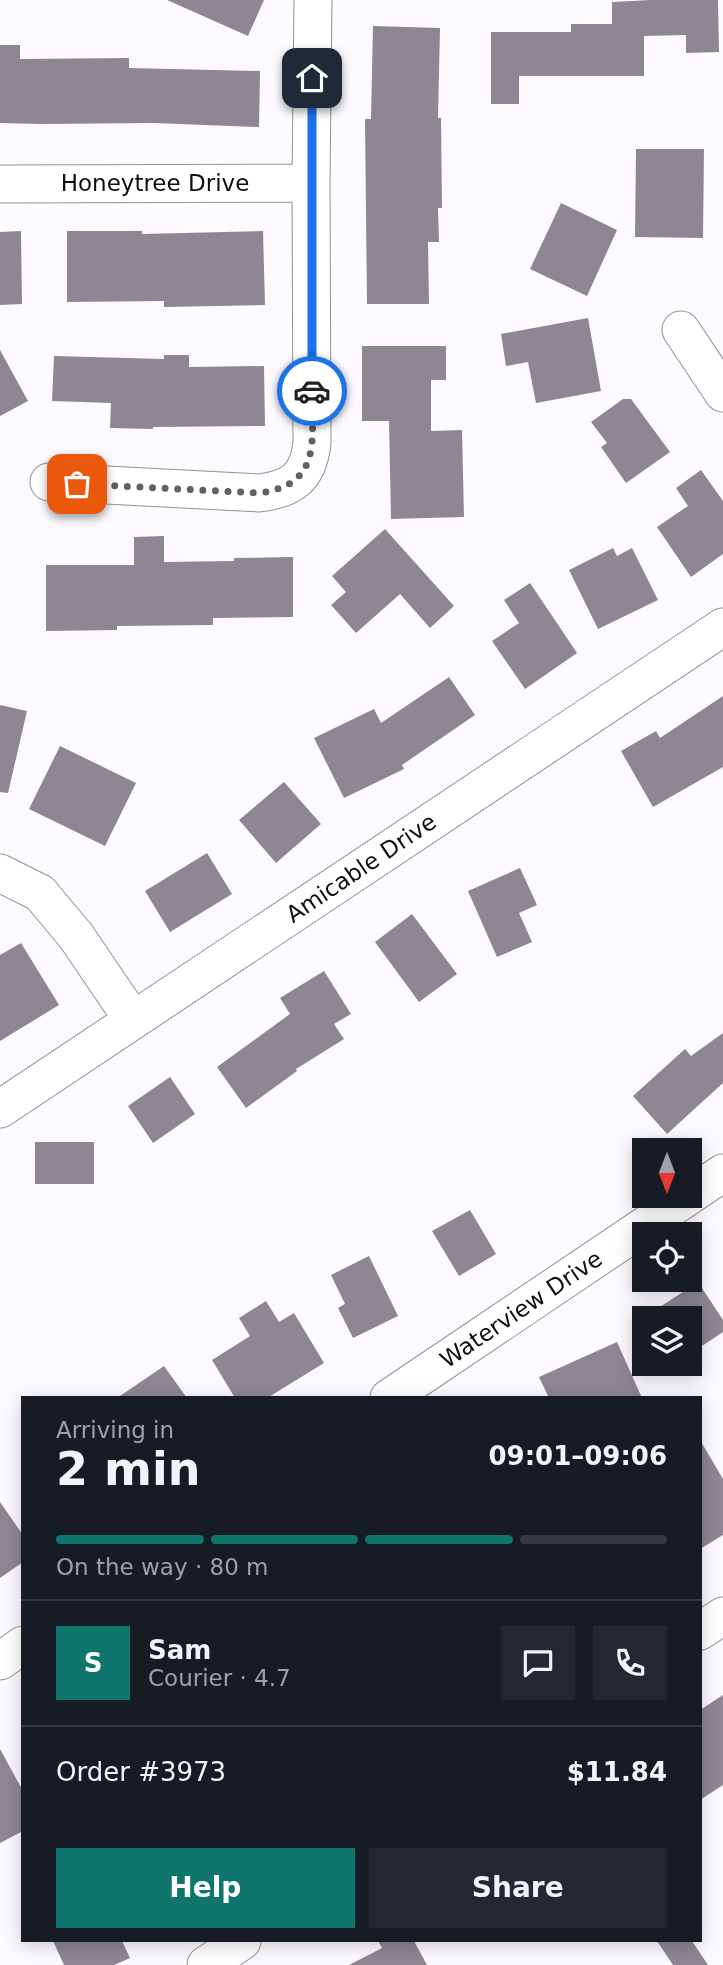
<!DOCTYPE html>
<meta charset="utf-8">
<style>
:root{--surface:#171b24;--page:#242831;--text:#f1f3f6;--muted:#9ea1a6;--line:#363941;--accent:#0f766e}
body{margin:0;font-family:"DejaVu Sans",sans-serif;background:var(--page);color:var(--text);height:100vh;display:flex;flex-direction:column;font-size:26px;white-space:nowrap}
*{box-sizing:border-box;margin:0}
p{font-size:23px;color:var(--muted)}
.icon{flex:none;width:38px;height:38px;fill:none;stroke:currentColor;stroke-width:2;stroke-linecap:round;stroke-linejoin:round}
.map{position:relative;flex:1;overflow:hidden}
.panel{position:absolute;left:21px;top:1396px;width:681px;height:546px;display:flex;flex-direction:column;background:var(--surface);border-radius:0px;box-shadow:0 4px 18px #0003}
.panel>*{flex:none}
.needle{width:46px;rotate:180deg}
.controls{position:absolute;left:632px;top:1138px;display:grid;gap:14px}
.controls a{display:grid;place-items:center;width:70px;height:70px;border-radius:0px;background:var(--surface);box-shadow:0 4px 18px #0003;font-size:35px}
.pin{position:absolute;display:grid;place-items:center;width:60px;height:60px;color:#fff;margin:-30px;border-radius:14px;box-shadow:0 4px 10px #0006}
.courier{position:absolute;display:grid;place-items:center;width:70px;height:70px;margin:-35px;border:5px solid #1a73e8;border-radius:50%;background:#fff;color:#222;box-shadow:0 2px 9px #0007}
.overview em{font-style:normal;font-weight:600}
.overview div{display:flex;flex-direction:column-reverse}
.overview{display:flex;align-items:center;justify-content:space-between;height:119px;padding:0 35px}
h1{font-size:46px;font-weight:600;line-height:52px}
.bar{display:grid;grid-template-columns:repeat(4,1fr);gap:10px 7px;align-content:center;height:84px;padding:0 35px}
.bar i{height:9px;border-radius:5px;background:var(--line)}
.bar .on{background:var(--accent)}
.bar p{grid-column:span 4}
.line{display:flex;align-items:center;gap:18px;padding:0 35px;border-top:2px solid var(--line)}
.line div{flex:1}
.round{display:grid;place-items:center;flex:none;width:74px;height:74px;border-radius:0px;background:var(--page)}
.cta{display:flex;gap:14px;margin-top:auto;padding:14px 35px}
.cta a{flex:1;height:80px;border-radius:0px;background:var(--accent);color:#fff;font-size:28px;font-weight:600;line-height:80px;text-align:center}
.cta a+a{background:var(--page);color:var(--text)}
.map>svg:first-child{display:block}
.building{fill:#8c8792}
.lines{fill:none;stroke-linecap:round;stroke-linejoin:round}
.minor-casing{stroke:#948f9a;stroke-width:39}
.minor{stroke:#fff;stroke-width:37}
.done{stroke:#626064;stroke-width:7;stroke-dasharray:0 12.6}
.route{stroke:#1a73e8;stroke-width:9}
.labels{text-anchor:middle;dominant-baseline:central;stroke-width:6;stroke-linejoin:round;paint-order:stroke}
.street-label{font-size:23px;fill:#0f0d11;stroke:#fff}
</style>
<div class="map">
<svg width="723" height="1965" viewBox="0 0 723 1965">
<rect width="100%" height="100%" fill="#fcfaff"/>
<!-- building -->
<path class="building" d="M167,0H264L248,36Z
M651,0H718L719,52L686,53V35L644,36V76H519V104H491V32H571V24H612V2Z
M373,26L440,28L438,118H441L442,208H438L439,242H428L429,304H367L365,119H371Z
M0,45H20V59L129,58V68L260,71L259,127L154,123L41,124L0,123Z
M636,149H704L703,238L635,237Z
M561,203L617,230L587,296L530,269Z
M21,231L22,304L0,305V232Z
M67,231H142V234L263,231L265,305L164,307V301L67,302Z
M588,318L601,391L536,403L528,362L506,366L501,334Z
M362,346H446V380H431V431L462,430L464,517L391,519L389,421H362Z
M0,350L28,401L0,416Z
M164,355H189V367L264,366L265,426L153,427V429L110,428L111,403L52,401L54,356L164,359Z
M623,399H631L670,452L626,483L601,447L607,443L591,422Z
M701,470L723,501V554L691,577L657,527L688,506L676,488Z
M385,529L454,606L430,628L400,594L356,633L331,605L346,592L332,576Z
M164,536V562L234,561V558L293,557V617L213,618V625L117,626V630L46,631V565H134V537Z
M613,548L617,556L632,548L658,600L598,629L569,570Z
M530,583L577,653L525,689L492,641L519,623L504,600Z
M449,677L475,715L402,765L404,769L344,798L314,738L374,709L381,723Z
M723,696V767L653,807L621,751L656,731L660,738Z
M0,705L27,711L8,793L0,792Z
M60,746L136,783L105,846L29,809Z
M284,782L321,824L276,863L239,820Z
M207,853L232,894L170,932L145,891Z
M520,868L537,905L519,913L532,942L497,957L468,891Z
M412,914L457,974L419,1002L375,942Z
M21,943L59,1005L0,1041V955Z
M324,971L351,1014L334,1024L344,1039L296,1069L297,1071L246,1108L217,1067L290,1014L280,998Z
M723,1033V1083L667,1134L633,1096L685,1049L691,1056Z
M170,1077L195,1114L153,1143L128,1106Z
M35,1142H94V1184H35Z
M470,1210L496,1254L459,1276L432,1231Z
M369,1256L398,1316L353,1338L338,1308L345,1304L331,1275Z
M698,1282L723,1320V1332L690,1354V1318H643Z
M266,1301L279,1322L294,1313L324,1363L267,1398H235L212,1360L250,1336L239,1318Z
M617,1342L642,1398H549L539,1377Z
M164,1366L187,1398H117Z
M700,1440L723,1479V1535L700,1549Z
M0,1502L23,1535V1562L0,1578Z
M723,1695V1785L700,1800V1710Z
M0,1749L23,1791V1831L0,1843Z
M53,1941H122L130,1958L114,1965H64Z
M378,1941H414L427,1965H349L382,1948Z
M657,1941H692L708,1965H673Z"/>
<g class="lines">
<!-- minor casing -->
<g class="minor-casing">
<path id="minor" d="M0,184L311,183
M681,330L723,393
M49,482L259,493C292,489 308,478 312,443L311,183L313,0
M0,873L40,893L76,936L133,1020
M0,1109L723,627
M389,1398L723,1173
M700,1631L723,1616
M0,1661L23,1645
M206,1965L242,1941"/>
</g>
<!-- minor -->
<use href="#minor" class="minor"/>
</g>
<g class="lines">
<!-- done -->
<path class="done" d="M77,484L259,493C322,485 312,441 312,391"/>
<!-- route -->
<path class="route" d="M312,391V78"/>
</g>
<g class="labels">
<!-- street labels -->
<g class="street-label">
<text x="155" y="183">Honeytree Drive</text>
<text transform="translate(361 868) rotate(-34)">Amicable Drive</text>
<text transform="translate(521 1309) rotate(-34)">Waterview Drive</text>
</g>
</g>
</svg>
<div class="controls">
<a><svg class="needle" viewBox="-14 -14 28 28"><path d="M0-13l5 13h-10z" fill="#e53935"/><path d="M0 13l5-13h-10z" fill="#9ea1a6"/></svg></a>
<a><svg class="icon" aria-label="locate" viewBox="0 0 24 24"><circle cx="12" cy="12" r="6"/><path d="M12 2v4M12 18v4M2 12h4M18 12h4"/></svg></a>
<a><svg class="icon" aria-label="layers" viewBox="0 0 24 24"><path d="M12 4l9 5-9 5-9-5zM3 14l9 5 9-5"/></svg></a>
</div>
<div class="pin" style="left:77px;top:484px;background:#ea580c"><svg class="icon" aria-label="bag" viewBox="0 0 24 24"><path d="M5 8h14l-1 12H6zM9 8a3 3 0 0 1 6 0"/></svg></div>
<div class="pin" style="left:312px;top:78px;background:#1f2937"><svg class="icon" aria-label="home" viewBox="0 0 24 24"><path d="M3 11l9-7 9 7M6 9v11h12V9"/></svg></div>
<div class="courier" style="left:312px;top:391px"><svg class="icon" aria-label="car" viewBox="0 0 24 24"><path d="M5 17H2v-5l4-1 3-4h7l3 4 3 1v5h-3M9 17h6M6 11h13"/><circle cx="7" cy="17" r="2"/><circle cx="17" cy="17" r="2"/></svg></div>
<section class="panel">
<div class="overview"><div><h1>2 min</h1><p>Arriving in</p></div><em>09:01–09:06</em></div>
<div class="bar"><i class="on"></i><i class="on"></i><i class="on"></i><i></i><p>On the way · 80 m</p></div>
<div class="line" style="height:126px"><b class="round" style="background:var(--accent);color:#fff">S</b><div><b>Sam</b><p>Courier · 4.7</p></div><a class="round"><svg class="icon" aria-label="chat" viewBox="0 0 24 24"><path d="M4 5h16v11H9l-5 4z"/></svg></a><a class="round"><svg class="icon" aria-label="phone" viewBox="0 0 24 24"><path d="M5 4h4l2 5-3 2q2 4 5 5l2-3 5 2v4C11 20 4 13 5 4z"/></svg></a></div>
<div class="line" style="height:91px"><div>Order #3973</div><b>$11.84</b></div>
<div class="cta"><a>Help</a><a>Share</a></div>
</section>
</div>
